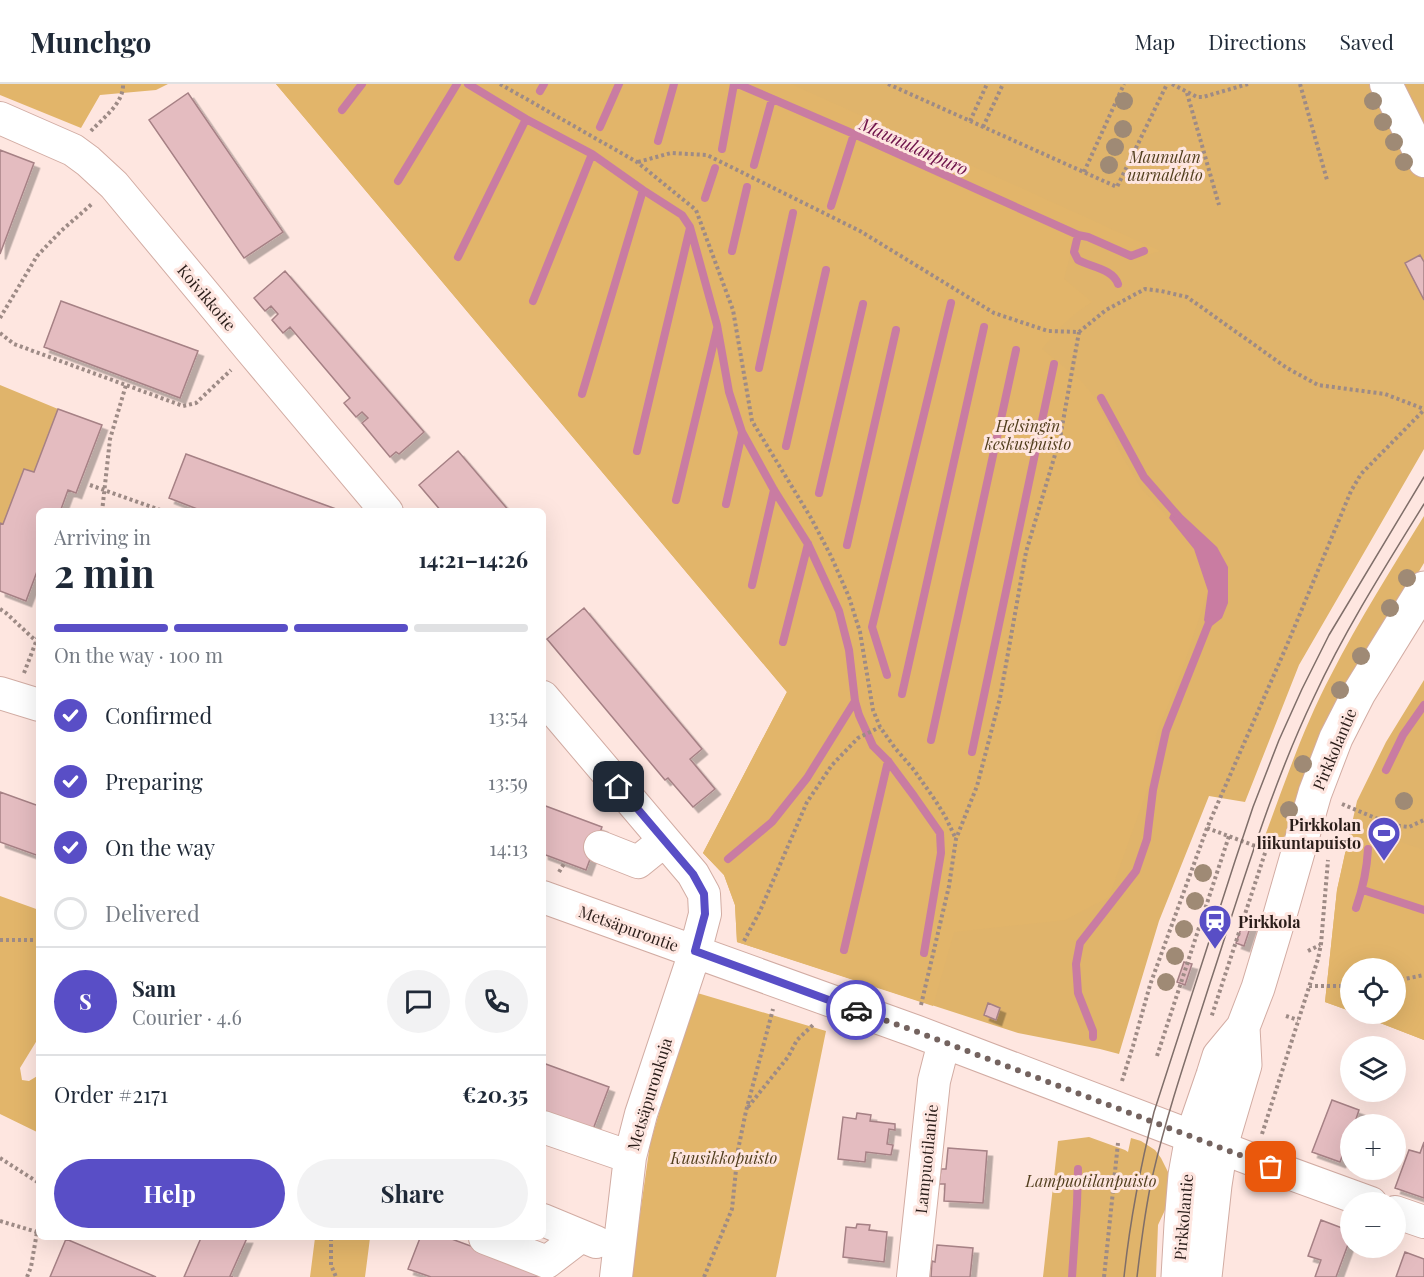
<!DOCTYPE html>
<meta charset="utf-8">
<style>
:root{--surface:#fff;--page:#f2f2f3;--text:#1f2937;--muted:#747a83;--line:#e0e1e3;--accent:#594ec6}
body{margin:0;font-family:"Playfair Display",serif;background:var(--page);color:var(--text);height:100vh;display:flex;flex-direction:column;font-size:22px;white-space:nowrap}
*{box-sizing:border-box;margin:0}
p{font-size:20px;color:var(--muted)}
.icon{flex:none;width:33px;height:33px;fill:none;stroke:currentColor;stroke-width:2;stroke-linecap:round;stroke-linejoin:round}
.map{position:relative;flex:1;overflow:hidden}
.details{position:absolute;left:36px;top:424px;width:510px;height:732px;display:flex;flex-direction:column;background:var(--surface);border-radius:9px;box-shadow:0 6px 24px #0002}
.details>*{flex:none}
.tools{position:absolute;left:1340px;top:874px;display:grid;gap:12px}
.tools a{display:grid;place-items:center;width:66px;height:66px;border-radius:50%;background:var(--surface);box-shadow:0 6px 24px #0002;font-size:30px}
.pin{position:absolute;display:grid;place-items:center;width:51px;height:51px;color:#fff;margin:-26px;border-radius:12px;box-shadow:0 3px 9px #0006}
.courier{position:absolute;display:grid;place-items:center;width:60px;height:60px;margin:-30px;border:4px solid #594ec6;border-radius:50%;background:#fff;color:#222;box-shadow:0 2px 8px #0007}
.head em{font-style:normal;font-weight:700}
.head div{display:flex;flex-direction:column-reverse}
.head{display:flex;align-items:center;justify-content:space-between;height:102px;padding:0 18px}
h1{font-size:39px;font-weight:700;line-height:45px}
.bar{display:grid;grid-template-columns:repeat(4,1fr);gap:9px 6px;align-content:center;height:72px;padding:0 18px}
.bar i{height:8px;border-radius:4px;background:var(--line)}
.bar .selected{background:var(--accent)}
.bar p{grid-column:span 4}
.line{display:flex;align-items:center;gap:15px;padding:0 18px;border-top:2px solid var(--line)}
.line div{flex:1}
.round{display:grid;place-items:center;flex:none;width:63px;height:63px;border-radius:32px;background:var(--page)}
ol{padding:0 18px;list-style:none}
li{display:flex;align-items:center;gap:18px;height:66px}
li p{margin-inline-start:auto}
li .icon{padding:6px;border-radius:50%;background:var(--accent);color:#fff;stroke-width:4}
li:last-child{color:var(--muted)}
li i{width:33px;height:33px;border:3px solid var(--line);border-radius:50%}
.button{display:flex;gap:12px;margin-top:auto;padding:12px 18px}
.button a{flex:1;height:69px;border-radius:36px;background:var(--accent);color:#fff;font-size:24px;font-weight:700;line-height:69px;text-align:center}
.button a+a{background:var(--page);color:var(--text)}
header{display:flex;align-items:center;gap:36px;box-sizing:border-box;height:84px;padding:0 30px;background:var(--surface);border-bottom:2px solid var(--line)}
header strong{font-size:28px}
nav{display:flex;gap:33px;margin-inline-start:auto;font-size:21px}
.map>svg:first-child{display:block}
.green{fill:#e0b46b}
.forest{fill:#e2b56a}
.water{fill:#c97ca2}
.lines{fill:none;stroke-linecap:round;stroke-linejoin:round}
.stream{stroke:#c97ca2;stroke-width:8}
.building{fill:#e4bcc0;stroke:#a68185;stroke-width:1.5;filter:url(#shadow)}
.minor-casing{stroke:#d2aca3;stroke-width:34}
.major-casing{stroke:#d2aca3;stroke-width:35}
.path{stroke:#9e8b86;stroke-width:4;stroke-dasharray:3 3;stroke-linecap:butt}
.minor{stroke:#fff;stroke-width:32}
.major{stroke:#fff;stroke-width:33}
.tram{stroke:#7f6e69;stroke-width:1.5}
.tree{fill:#9f8a75}
.done{stroke:#74635f;stroke-width:6;stroke-dasharray:0 10.8}
.route{stroke:#594ec6;stroke-width:8}
.labels{text-anchor:middle;dominant-baseline:central;stroke-width:6;stroke-linejoin:round;paint-order:stroke}
.park-label{font-size:16px;font-style:italic;fill:#523f1e;stroke:#fee6e0}
.street-label{font-size:16px;fill:#2a1d19;stroke:#fee6e0}
.poi-label{font-size:16px;font-weight:bold;fill:#2a1d19;stroke:#fee6e0;text-anchor:end}
.water-label{font-size:18px;font-style:italic;fill:#6f124a;stroke:#fee6e0}
</style>
<header>
<strong>Munchgo</strong>
<nav><a>Map</a><a>Directions</a><a>Saved</a></nav>
</header>
<div class="map">
<svg width="1424" height="1193" viewBox="0 0 1424 1193">
<defs>
<filter id="shadow"><feDropShadow dx="5.5" dy="5.5" stdDeviation="0" flood-color="#0004"/></filter>
</defs>
<rect width="100%" height="100%" fill="#fee6e0"/>
<!-- green -->
<path class="green" d="M276,0H1424V365L1299,581L1245,718L1209,712L1159,837L1119,970L1100,965L1018,949L737,858L735,821L724,791L703,769L787,608Z
M0,301L58,325L34,388L24,385L3,440L0,439Z
M1424,432V479L1348,605L1286,763L1263,757C1284,701 1303,644 1331,591C1359,536 1392,484 1424,432Z
M1424,596V956L1357,930H1395V885H1350V927L1325,918L1337,806L1357,717L1386,658Z
M1089,1053L1125,1066L1128,1068L1131,1054L1141,1057L1155,1066L1161,1074L1171,1094L1172,1111L1158,1141L1156,1193H1043L1058,1057Z"/>
<!-- forest -->
<path class="forest" d="M0,0H168L156,6L100,11L81,44L0,11Z
M276,0H791L1160,167L1138,174L1076,148L1064,195L1092,218C1071,230 1057,246 1042,265L1081,297L1096,315L1119,367L1141,404L1174,440L1194,465L1208,507L1184,580L1156,651L1155,684L1109,813L1065,836L954,848L933,922L737,858L735,821L724,791L703,769L787,608Z
M1349,751L1386,753L1424,766V956L1357,930H1395V885H1350V927L1325,918L1337,806Z
M0,812L39,826V953L20,984L22,996L29,997L39,991V1049L0,1030Z
M694,908L826,947L776,1193H631L650,1060Z
M315,1154H370L365,1193H310Z"/>
<!-- water -->
<path class="water" d="M1174,423L1217,463L1228,483V519L1222,534L1208,545L1204,536L1208,507L1194,465L1169,434Z"/>
<g class="lines">
<!-- stream -->
<path class="stream" d="M468,0L526,35L592,70L643,106L682,131L690,143L717,241L729,308L742,348L774,406L808,460L839,527L849,566L855,617L859,631L873,662L888,677L914,712L940,749L941,769L924,869
M738,0L854,50L1078,151L1088,153L1131,172L1144,167
M540,7L544,0
M342,26L362,0
M600,43L619,0
M658,57L674,0
M722,65L734,0
M754,81L772,15
M398,97L457,0
M705,114L715,84
M831,122L854,50
M1078,151L1074,168L1078,176C1091,183 1113,185 1118,200
M732,167L747,103
M458,173L526,35
M533,217L592,70
M759,284L793,129
M582,310L643,106
M1101,314L1144,393L1178,432
M786,362L826,186
M637,367L690,144
M819,409L863,220
M676,416L717,245
M726,420L742,349
M847,461L896,246
M752,501L774,406
M783,558L808,460
M887,591L872,543L951,219
M902,610L984,243
M931,656L1016,266
M972,668L1054,280
M1386,686L1403,651L1424,621
M728,775L772,738L807,694L855,617
M1363,806L1424,826
M1356,824C1363,804 1367,786 1368,765
M844,866L888,677
M1093,953V947L1078,909L1076,880L1080,859L1136,787L1147,755L1153,706L1166,647L1210,536
M1072,1193L1077,1120L1078,1085"/>
</g>
<!-- building -->
<path class="building" d="M188,9L283,148L244,174L149,36Z
M0,66L34,79L0,170Z
M1420,171L1424,178V216L1405,179Z
M285,187L424,348L399,370L396,368L390,373L362,339L368,334L362,328L356,333L344,319L350,314L290,243L283,249L272,236L278,230L271,222L265,227L254,214Z
M61,217L198,267L180,314L44,263Z
M58,325L102,341L76,409L68,406L60,428H39V482L26,517L0,507V439L3,440L24,385L34,388Z
M458,367L510,428H442L419,401Z
M186,370L336,425L335,428H205L169,414Z
M584,524L702,665L690,675L715,705L693,723L668,694L665,696L547,555Z
M0,708L39,722V772L0,758Z
M543,721L602,743L586,786L543,770Z
M1243,839L1251,841L1244,862L1236,859Z
M1184,878L1192,880L1185,901L1177,898Z
M988,919L1000,924L996,936L984,931Z
M543,979L609,1003L592,1048L543,1030Z
M1332,1016L1359,1026L1354,1041H1350V1051L1340,1078L1312,1068Z
M857,1029L871,1031L870,1037L895,1040V1046L889,1045L887,1060L893,1061L891,1071L866,1068L865,1078L838,1075L843,1033L856,1035Z
M1424,1058V1114L1395,1104L1409,1066L1420,1069Z
M948,1064L987,1067L983,1119L944,1117L945,1100H939L941,1085H946Z
M1321,1136L1350,1147V1155L1336,1193H1315L1321,1176L1308,1172Z
M857,1140L870,1141L869,1146L887,1148L884,1178L843,1173L846,1143L856,1144Z
M201,1154H247L230,1192L233,1193H184Z
M420,1154H449L555,1193H431L408,1185Z
M66,1155L156,1193H50Z
M937,1161L973,1164L970,1193H931L932,1177L935,1178Z
M1405,1168L1424,1175V1193H1396Z"/>
<g class="lines">
<!-- minor casing -->
<g class="minor-casing">
<path id="minor" d="M1386,0L1424,77
M0,34L73,66L88,77L114,101L251,266L387,428
M0,609L39,621
M543,613L693,790L704,810L705,830L695,868L641,1030L630,1073L616,1193
M600,763L638,778L664,757
M543,813L915,947L1264,1080L1371,1119
M543,1043L630,1073
M1395,1128L1424,1138
M543,1136L596,1158
M485,1154L547,1178L581,1152
M913,1193L934,997L944,958"/>
</g>
<!-- major casing -->
<g class="major-casing">
<path id="major" d="M1178,1193L1181,1140L1185,1091L1192,1052L1213,991L1219,972L1243,943L1258,904L1280,831L1315,709L1336,654L1359,609L1424,504
M1205,1193L1215,1101L1221,1062L1245,981L1243,943"/>
</g>
<!-- path -->
<path class="path" d="M500,0L637,78L696,126L733,226L752,337L811,434L831,472L849,513L860,548L873,626L880,643L895,664L914,686L935,716L945,732L956,755
M888,0L1117,103L1167,0
M1172,0L1197,13H1203L1248,0
M1300,0L1327,96
M1187,9L1219,121
M970,37L987,0
M983,43L1003,0
M91,47C103,34 124,19 123,0
M638,78L671,69L707,71L860,147L994,229L1048,247L1079,248L1106,226L1145,205L1161,207L1187,213L1287,284L1318,301L1385,310L1424,325
M1084,88L1124,0
M0,234L37,172L61,147L93,119
M0,249L14,260L183,322L196,319L231,286
M90,401L166,428
M102,428L110,355L126,301
M194,428L195,424
M0,525L6,529L36,557
M24,589L39,550
M1342,720L1392,741L1409,743L1424,736
M1207,744L1266,766L1211,934
M559,788L565,778
M0,856H39
M744,857L760,827L807,718L832,681L858,654L880,643
M1308,867L1320,861
M1395,897L1424,891
M1309,902H1350
M921,921L949,802L956,755L977,702L1000,614L1026,468L1060,354L1079,248
M1286,932L1298,936
M1157,972L1229,752
M1122,997L1133,962L1150,901L1207,744L1287,561L1351,407L1361,390L1424,326
M748,1023L788,973L797,956L814,940
M1262,1050L1318,875L1321,860L1328,776
M0,1074L39,1099
M0,1137L37,1148L39,1144
M331,1154V1181L336,1193
M27,1193L31,1183L37,1148H39
M704,1193L732,1125L738,1066L746,1027L773,925
M1104,1193L1118,1059"/>
<!-- minor -->
<use href="#minor" class="minor"/>
<!-- major -->
<use href="#major" class="major"/>
<!-- tram -->
<path class="tram" d="M1124,1193C1130,1136 1140,1084 1154,1028L1235,777L1253,723L1279,656L1302,605L1329,551L1424,393
M1137,1193C1141,1159 1145,1124 1153,1090C1168,1025 1190,962 1210,899C1242,802 1270,705 1314,613C1345,546 1385,483 1424,420"/>
</g>
<!-- trees -->
<g class="tree">
<circle cx="1124" cy="17" r="9"/>
<circle cx="1373" cy="17" r="9"/>
<circle cx="1383" cy="38" r="9"/>
<circle cx="1123" cy="45" r="9"/>
<circle cx="1394" cy="58" r="9"/>
<circle cx="1115" cy="63" r="9"/>
<circle cx="1404" cy="78" r="9"/>
<circle cx="1109" cy="81" r="9"/>
<circle cx="1407" cy="494" r="9"/>
<circle cx="1390" cy="524" r="9"/>
<circle cx="1361" cy="572" r="9"/>
<circle cx="1340" cy="606" r="9"/>
<circle cx="1303" cy="680" r="9"/>
<circle cx="1404" cy="717" r="9"/>
<circle cx="1289" cy="726" r="9"/>
<circle cx="1203" cy="789" r="9"/>
<circle cx="1195" cy="817" r="9"/>
<circle cx="1184" cy="845" r="9"/>
<circle cx="1175" cy="872" r="9"/>
<circle cx="1166" cy="898" r="9"/>
</g>
<g class="lines">
<!-- done -->
<path class="done" d="M856,926L915,947L1271,1083"/>
<!-- route -->
<path class="route" d="M619,703L693,790L704,810L705,830L695,867L856,926"/>
</g>
<!-- icons -->
<defs>
<g id="stadium-pin" transform="scale(1.725)"><path d="M0 17L-7.5 6A9.5 9.5 0 1 1 7.5 6Z" fill="#594ec6" stroke="#fee6e0"/><path d="M0-5a6.5 5 0 1 0 0 10a6.5 5 0 1 0 0-10ZM-3.5-1.8h7v3.6h-7Z" fill="#fff"/></g>
<g id="station-pin" transform="scale(1.725)"><path d="M0 17L-7.5 6A9.5 9.5 0 1 1 7.5 6Z" fill="#594ec6" stroke="#fee6e0"/><path d="M-3-6H3Q5-6 5-4V2Q5 4 3 4L4.5 6H3L1.5 4h-3L-3 6H-4.5L-3 4Q-5 4-5 2V-4Q-5-6-3-6ZM-3.5-4v3h7v-3ZM-3.5 1v1.5H-2V1ZM2 1v1.5H3.5V1Z" fill="#fff"/></g>
</defs>
<g fill-rule="evenodd">
<use href="#stadium-pin" x="1384" y="749"/>
<use href="#station-pin" x="1215" y="837"/>
</g>
<g class="labels">
<!-- park labels -->
<g class="park-label">
<text x="1165" y="72">Maunulan<tspan x="1165" dy="18">uurnalehto</tspan></text>
<text x="1028" y="341">Helsingin<tspan x="1028" dy="18">keskuspuisto</tspan></text>
<text x="724" y="1073">Kuusikkopuisto</text>
<text x="1091" y="1096">Lampuotilanpuisto</text>
</g>
<!-- street labels -->
<g class="street-label">
<text transform="translate(207 213) rotate(50)">Koivikkotie</text>
<text transform="translate(1334 665) rotate(-67)">Pirkkolantie</text>
<text transform="translate(629 844) rotate(20)">Metsäpurontie</text>
<text transform="translate(649 1010) rotate(-73)">Metsäpuronkuja</text>
<text transform="translate(926 1075) rotate(-84)">Lampuotilantie</text>
<text transform="translate(1183 1133) rotate(-85)">Pirkkolantie</text>
</g>
<!-- poi labels -->
<g class="poi-label">
<text x="1361" y="740">Pirkkolan<tspan x="1361" dy="18">liikuntapuisto</tspan></text>
<text x="1238" y="837" text-anchor="start">Pirkkola</text>
</g>
<!-- water labels -->
<g class="water-label">
<text transform="translate(914 62) rotate(24)">Maunulanpuro</text>
</g>
</g>
</svg>
<div class="tools">
<a><svg class="icon" aria-label="locate" viewBox="0 0 24 24"><circle cx="12" cy="12" r="6"/><path d="M12 2v4M12 18v4M2 12h4M18 12h4"/></svg></a>
<a><svg class="icon" aria-label="layers" viewBox="0 0 24 24"><path d="M12 4l9 5-9 5-9-5zM3 14l9 5 9-5"/></svg></a>
<a>+</a>
<a>−</a>
</div>
<div class="pin" style="left:1271px;top:1083px;background:#ea580c"><svg class="icon" aria-label="bag" viewBox="0 0 24 24"><path d="M5 8h14l-1 12H6zM9 8a3 3 0 0 1 6 0"/></svg></div>
<div class="pin" style="left:619px;top:703px;background:#1f2937"><svg class="icon" aria-label="home" viewBox="0 0 24 24"><path d="M3 11l9-7 9 7M6 9v11h12V9"/></svg></div>
<div class="courier" style="left:856px;top:926px"><svg class="icon" aria-label="car" viewBox="0 0 24 24"><path d="M5 17H2v-5l4-1 3-4h7l3 4 3 1v5h-3M9 17h6M6 11h13"/><circle cx="7" cy="17" r="2"/><circle cx="17" cy="17" r="2"/></svg></div>
<section class="details">
<div class="head"><div><h1>2 min</h1><p>Arriving in</p></div><em>14:21–14:26</em></div>
<div class="bar"><i class="selected"></i><i class="selected"></i><i class="selected"></i><i></i><p>On the way · 100 m</p></div>
<ol>
<li><svg class="icon" aria-label="check" viewBox="0 0 24 24"><path d="M5 12l5 5 9-10"/></svg>Confirmed<p>13:54</p></li>
<li><svg class="icon" aria-label="check" viewBox="0 0 24 24"><path d="M5 12l5 5 9-10"/></svg>Preparing<p>13:59</p></li>
<li><svg class="icon" aria-label="check" viewBox="0 0 24 24"><path d="M5 12l5 5 9-10"/></svg>On the way<p>14:13</p></li>
<li><i></i>Delivered</li>
</ol>
<div class="line" style="height:108px"><b class="round" style="background:var(--accent);color:#fff">S</b><div><b>Sam</b><p>Courier · 4.6</p></div><a class="round"><svg class="icon" aria-label="chat" viewBox="0 0 24 24"><path d="M4 5h16v11H9l-5 4z"/></svg></a><a class="round"><svg class="icon" aria-label="phone" viewBox="0 0 24 24"><path d="M5 4h4l2 5-3 2q2 4 5 5l2-3 5 2v4C11 20 4 13 5 4z"/></svg></a></div>
<div class="line" style="height:78px"><div>Order #2171</div><b>€20.35</b></div>
<div class="button"><a>Help</a><a>Share</a></div>
</section>
</div>
